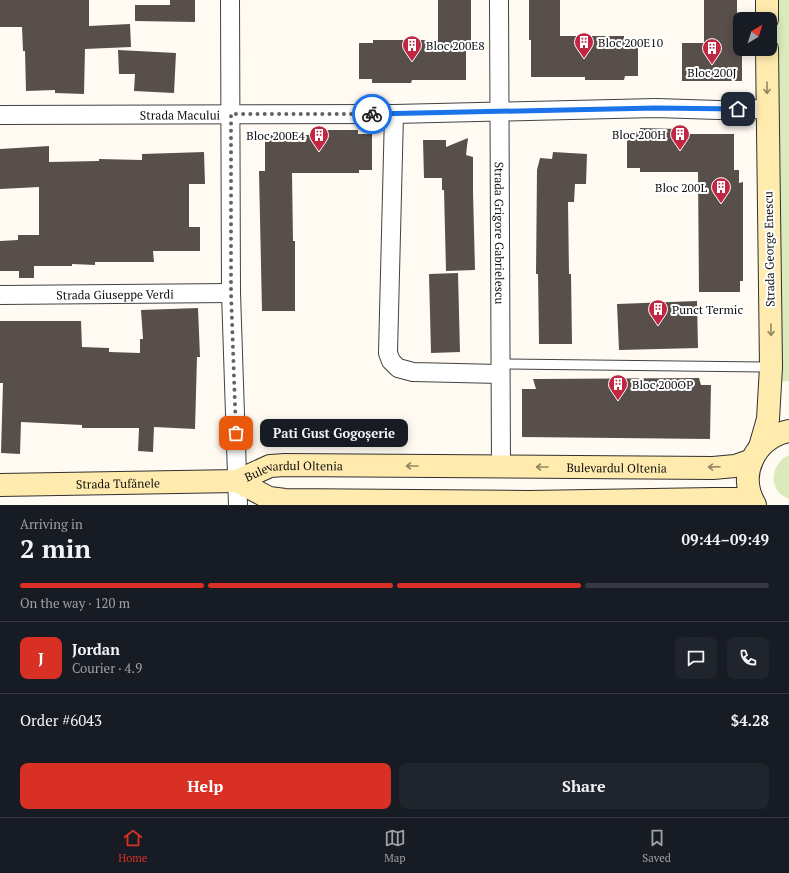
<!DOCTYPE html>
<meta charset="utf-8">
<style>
:root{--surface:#171b24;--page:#20242c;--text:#f1f3f6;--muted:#9ea1a6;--line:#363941;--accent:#d93025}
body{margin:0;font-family:"PT Serif",serif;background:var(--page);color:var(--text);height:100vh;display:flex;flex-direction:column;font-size:15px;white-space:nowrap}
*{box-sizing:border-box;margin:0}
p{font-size:13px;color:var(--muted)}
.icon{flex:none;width:22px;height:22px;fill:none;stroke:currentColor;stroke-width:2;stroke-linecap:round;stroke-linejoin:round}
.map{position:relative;height:505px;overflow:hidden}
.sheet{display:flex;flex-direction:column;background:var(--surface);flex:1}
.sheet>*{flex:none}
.needle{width:26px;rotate:38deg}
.tools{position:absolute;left:733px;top:12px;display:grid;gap:8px}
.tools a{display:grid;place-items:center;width:44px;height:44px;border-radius:8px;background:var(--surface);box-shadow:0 2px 10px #0003;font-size:20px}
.pin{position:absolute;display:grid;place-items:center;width:34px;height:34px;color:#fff;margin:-17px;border-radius:8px;box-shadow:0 2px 6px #0006}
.courier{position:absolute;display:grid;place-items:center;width:40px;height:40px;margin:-20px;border:3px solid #1a73e8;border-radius:50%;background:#fff;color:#222;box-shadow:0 1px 5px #0007}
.bubble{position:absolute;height:28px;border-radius:8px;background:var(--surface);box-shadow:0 2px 10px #0003;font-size:13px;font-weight:700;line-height:28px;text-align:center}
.summary em{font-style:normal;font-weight:700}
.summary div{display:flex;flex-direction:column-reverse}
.summary{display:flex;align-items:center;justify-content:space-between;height:68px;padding:0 20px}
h1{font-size:26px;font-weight:700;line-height:30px}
.bar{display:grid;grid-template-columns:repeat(4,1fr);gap:6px 4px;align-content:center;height:48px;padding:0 20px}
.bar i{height:5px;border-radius:3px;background:var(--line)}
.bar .selected{background:var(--accent)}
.bar p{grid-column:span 4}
.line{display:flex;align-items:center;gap:10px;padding:0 20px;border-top:1px solid var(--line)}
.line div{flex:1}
.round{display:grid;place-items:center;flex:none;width:42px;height:42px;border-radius:8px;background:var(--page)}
.primary-button{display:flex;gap:8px;margin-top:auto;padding:8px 20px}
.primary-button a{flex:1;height:46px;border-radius:8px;background:var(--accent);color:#fff;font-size:16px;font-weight:700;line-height:46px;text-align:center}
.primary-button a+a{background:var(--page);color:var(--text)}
.tabs{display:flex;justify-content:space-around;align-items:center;height:56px;border-top:1px solid var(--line);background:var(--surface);font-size:11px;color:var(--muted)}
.tabs a{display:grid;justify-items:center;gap:2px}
.tabs .selected{color:var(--accent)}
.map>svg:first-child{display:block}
.green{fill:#daeaba}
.building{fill:#584f4b}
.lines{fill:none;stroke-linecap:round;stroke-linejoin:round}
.lane-casing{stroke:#424242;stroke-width:11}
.street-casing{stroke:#424242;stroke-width:20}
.secondary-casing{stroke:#313131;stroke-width:24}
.lane{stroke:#fff;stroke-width:9}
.street{stroke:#fff;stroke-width:18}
.secondary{stroke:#ffebad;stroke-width:22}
.oneway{stroke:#938866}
.done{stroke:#63625e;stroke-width:4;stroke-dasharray:0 7.2}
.route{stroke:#1a73e8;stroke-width:5}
.labels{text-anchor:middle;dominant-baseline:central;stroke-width:4;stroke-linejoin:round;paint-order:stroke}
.poi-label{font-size:12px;fill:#0f0f0f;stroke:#fff;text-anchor:start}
.street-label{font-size:12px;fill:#0f0f0f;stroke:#fff}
</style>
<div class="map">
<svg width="789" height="505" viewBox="0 0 789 505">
<rect width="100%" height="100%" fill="#fffbf2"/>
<!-- green -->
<path class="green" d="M776,0H789V381L778,382Z
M789,455V499C767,491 770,464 789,455Z"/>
<!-- building -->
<path class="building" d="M0,0H89V26L130,24L131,47L85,49L84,94L55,93V90L26,91L25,51H23L22,27H0Z
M170,0H195V22L135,21V5H170Z
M438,0H471V44H466V80H412L411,83H372V79H359V43H373V40H438Z
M529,0H560V36H624V40H638V76H625L624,80H585V77H531V40H529Z
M704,0H737V32H740V49H742V81H682V43H704Z
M118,50L176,53L174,93L134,91L135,74H119Z
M640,128L679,129V134H734V170H739V183L743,182V281H740V292H699L698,172H640V168H627V132H640Z
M320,130H358V134H372V170H359V173H292L293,241H295V311H262L259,171H265V135H320Z
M468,138L466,155L473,157V191L475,270L446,271L444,190H442V178H424L423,140H446V147Z
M49,146V162L99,161V159L142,160V154L204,152L205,184H189V227H200V251H153L154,262H95V265L72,264V266H34V278H19V271H0V241L18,240V235H39V187L0,189V149Z
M553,152L587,154L586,184H575L574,202H568L569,274H571L572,344H539L538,274H536L537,170L540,158L552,159Z
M458,273L460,352L431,353L429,274Z
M697,301L698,348L619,350L617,304Z
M198,308L200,357H197L195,429L154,427L153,452L138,451L139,428H82V425L21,422L20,454L1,453L3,383H0V321H81L82,347L109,348V352L140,353V339H143L141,310Z
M699,378L701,385H711L710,439L522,437V389H536L533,379Z"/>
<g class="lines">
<!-- lane casing -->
<g class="lane-casing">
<path id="lane" d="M500,364L771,367"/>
</g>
<!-- street casing -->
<g class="street-casing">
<g id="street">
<path d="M230,0L231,293L238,505"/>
<path id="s1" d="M499,0L501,467"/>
<path d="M394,114L388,353L391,361L398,368L413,372L500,374"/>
<path id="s2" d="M0,115L394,114L656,108L718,110L767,109"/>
<path id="s3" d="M0,295L231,293"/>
</g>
</g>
<!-- secondary casing -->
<g class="secondary-casing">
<g id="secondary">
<path d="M767,19V0"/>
<path d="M760,447L768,419L771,367L767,49"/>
<path d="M237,481L269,498L285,500L528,502L714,499H737L754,503"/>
<path id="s4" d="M0,485L237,481L270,466L285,465L713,468L735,466L752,460"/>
<path d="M755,505C737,474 755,438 789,431"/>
</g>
</g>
<!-- lane -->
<use href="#lane" class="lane"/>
<!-- street -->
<use href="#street" class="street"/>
<!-- secondary -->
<use href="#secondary" class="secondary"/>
</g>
<!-- one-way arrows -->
<defs><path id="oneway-shaft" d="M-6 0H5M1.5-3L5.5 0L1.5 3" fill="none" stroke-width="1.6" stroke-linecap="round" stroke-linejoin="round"/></defs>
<g class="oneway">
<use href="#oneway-shaft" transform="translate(767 88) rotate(90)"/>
<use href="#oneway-shaft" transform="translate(771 330) rotate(89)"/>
<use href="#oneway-shaft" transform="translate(412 466) rotate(-180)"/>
<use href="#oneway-shaft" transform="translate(542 467) rotate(-180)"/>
<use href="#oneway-shaft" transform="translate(714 467) rotate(178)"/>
</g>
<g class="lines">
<!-- done -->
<path class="done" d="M236,433L231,293V114H372"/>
<!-- route -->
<path class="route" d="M372,114L656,108L738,109"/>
</g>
<!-- icons -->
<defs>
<g id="building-pin" transform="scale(1)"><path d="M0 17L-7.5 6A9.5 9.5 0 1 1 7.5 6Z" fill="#c12642" stroke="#fff"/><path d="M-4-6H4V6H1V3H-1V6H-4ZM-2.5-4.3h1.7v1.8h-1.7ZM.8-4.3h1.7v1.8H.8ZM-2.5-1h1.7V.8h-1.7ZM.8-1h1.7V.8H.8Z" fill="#fff"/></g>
</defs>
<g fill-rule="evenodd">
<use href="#building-pin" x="584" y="42"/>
<use href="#building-pin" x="412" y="45"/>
<use href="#building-pin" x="712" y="48"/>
<use href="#building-pin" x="680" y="134"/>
<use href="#building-pin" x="319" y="135"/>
<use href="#building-pin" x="721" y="187"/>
<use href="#building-pin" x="658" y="309"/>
<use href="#building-pin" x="618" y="384"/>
</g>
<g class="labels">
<!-- poi labels -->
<g class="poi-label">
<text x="598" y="42">Bloc 200E10</text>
<text x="426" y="45">Bloc 200E8</text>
<text x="712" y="72" text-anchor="middle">Bloc 200J</text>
<text x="666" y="134" text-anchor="end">Bloc 200H</text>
<text x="305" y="135" text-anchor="end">Bloc 200E4</text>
<text x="707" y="187" text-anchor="end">Bloc 200L</text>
<text x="672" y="309">Punct Termic</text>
<text x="632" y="384">Bloc 200OP</text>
</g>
<!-- street labels -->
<g class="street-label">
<text stroke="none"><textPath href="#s2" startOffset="180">Strada Macului</textPath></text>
<text stroke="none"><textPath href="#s1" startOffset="233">Strada Grigore Gabrielescu</textPath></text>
<text transform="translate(769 249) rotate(-91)">Strada George Enescu</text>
<text stroke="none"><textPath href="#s3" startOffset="115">Strada Giuseppe Verdi</textPath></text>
<text stroke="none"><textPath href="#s4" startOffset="620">Bulevardul Oltenia</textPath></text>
<text stroke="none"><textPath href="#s4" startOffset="296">Bulevardul Oltenia</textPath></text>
<text stroke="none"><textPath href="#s4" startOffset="118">Strada Tufănele</textPath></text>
</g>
</g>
</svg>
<div class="tools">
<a><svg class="needle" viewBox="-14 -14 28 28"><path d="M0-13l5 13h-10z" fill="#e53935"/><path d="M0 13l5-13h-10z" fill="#9ea1a6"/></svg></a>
</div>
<div class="pin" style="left:236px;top:433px;background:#ea580c"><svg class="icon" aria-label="bag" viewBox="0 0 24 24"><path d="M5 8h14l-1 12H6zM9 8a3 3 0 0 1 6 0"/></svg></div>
<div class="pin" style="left:738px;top:109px;background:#1f2937"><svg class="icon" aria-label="home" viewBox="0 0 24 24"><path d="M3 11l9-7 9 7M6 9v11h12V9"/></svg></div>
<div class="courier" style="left:372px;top:114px"><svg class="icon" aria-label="bike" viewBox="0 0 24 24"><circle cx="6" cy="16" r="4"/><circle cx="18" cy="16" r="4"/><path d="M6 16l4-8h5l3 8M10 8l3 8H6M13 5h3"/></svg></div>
<div class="bubble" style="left:260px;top:419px;width:148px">Pati Gust Gogoșerie</div>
</div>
<section class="sheet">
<div class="summary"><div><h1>2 min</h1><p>Arriving in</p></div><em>09:44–09:49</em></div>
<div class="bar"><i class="selected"></i><i class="selected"></i><i class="selected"></i><i></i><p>On the way · 120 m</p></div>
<div class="line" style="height:72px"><b class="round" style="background:var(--accent);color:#fff">J</b><div><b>Jordan</b><p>Courier · 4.9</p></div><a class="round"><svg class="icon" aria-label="chat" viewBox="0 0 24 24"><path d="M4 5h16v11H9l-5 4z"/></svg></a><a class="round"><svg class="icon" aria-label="phone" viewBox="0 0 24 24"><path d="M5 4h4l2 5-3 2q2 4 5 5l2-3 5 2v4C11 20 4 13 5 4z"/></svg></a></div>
<div class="line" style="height:52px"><div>Order #6043</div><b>$4.28</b></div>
<div class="primary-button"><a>Help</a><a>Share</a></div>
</section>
<nav class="tabs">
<a class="selected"><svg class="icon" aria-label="home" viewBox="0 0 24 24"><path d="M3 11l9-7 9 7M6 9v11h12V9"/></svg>Home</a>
<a><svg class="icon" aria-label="map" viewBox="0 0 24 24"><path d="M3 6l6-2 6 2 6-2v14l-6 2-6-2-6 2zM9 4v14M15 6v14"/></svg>Map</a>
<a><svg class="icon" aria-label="saved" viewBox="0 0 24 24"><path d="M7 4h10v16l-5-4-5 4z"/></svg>Saved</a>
</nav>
